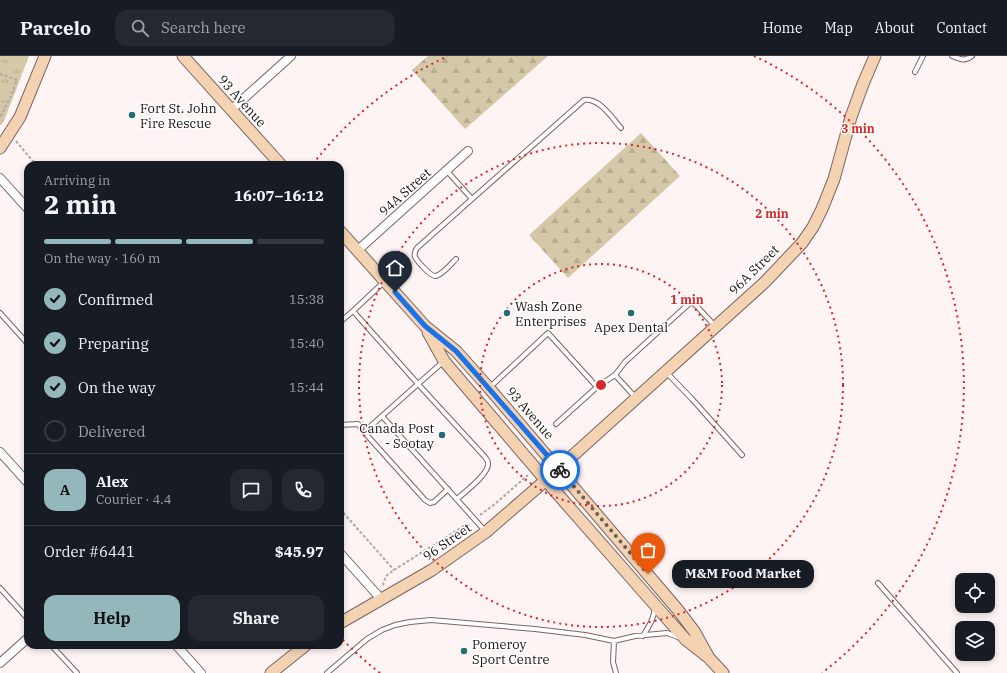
<!DOCTYPE html>
<meta charset="utf-8">
<style>
:root{--surface:#171b24;--page:#242831;--text:#f1f3f6;--muted:#9ea1a6;--line:#363941;--accent:#94b7bc}
body{margin:0;font-family:"IBM Plex Serif",serif;background:var(--page);color:var(--text);height:100vh;display:flex;flex-direction:column;font-size:15px;white-space:nowrap}
*{box-sizing:border-box;margin:0}
p{font-size:13px;color:var(--muted)}
.icon{flex:none;width:22px;height:22px;fill:none;stroke:currentColor;stroke-width:2;stroke-linecap:round;stroke-linejoin:round}
.map{position:relative;flex:1;overflow:hidden}
.panel{position:absolute;left:24px;top:105px;width:320px;height:488px;display:flex;flex-direction:column;background:var(--surface);border-radius:12px;box-shadow:0 2px 6px #0003}
.panel>*{flex:none}
.buttons{position:absolute;left:955px;top:517px;display:grid;gap:8px}
.buttons a{display:grid;place-items:center;width:40px;height:40px;border-radius:8px;background:var(--surface);box-shadow:0 2px 6px #0003;font-size:20px}
.pin{position:absolute;display:grid;place-items:center;width:34px;height:34px;color:#fff;margin:-41px -17px;border-radius:50% 50% 50% 0;rotate:-45deg;box-shadow:0 0 4px #0007}
.pin .icon{rotate:45deg}
.courier{position:absolute;display:grid;place-items:center;width:40px;height:40px;margin:-20px;border:3px solid #1a73e8;border-radius:50%;background:#fff;color:#222;box-shadow:0 1px 5px #0007}
.bubble{position:absolute;height:28px;border-radius:12px;background:var(--surface);box-shadow:0 2px 6px #0003;font-size:13px;font-weight:700;line-height:28px;text-align:center}
.overview em{font-style:normal;font-weight:700}
.overview div{display:flex;flex-direction:column-reverse}
.overview{display:flex;align-items:center;justify-content:space-between;height:68px;padding:0 20px}
h1{font-size:26px;font-weight:700;line-height:30px}
.bar{display:grid;grid-template-columns:repeat(4,1fr);gap:6px 4px;align-content:center;height:48px;padding:0 20px}
.bar i{height:5px;border-radius:3px;background:var(--line)}
.bar .current{background:var(--accent)}
.bar p{grid-column:span 4}
.line{display:flex;align-items:center;gap:10px;padding:0 20px;border-top:1px solid var(--line)}
.line div{flex:1}
.round{display:grid;place-items:center;flex:none;width:42px;height:42px;border-radius:12px;background:var(--page)}
ol{padding:0 20px;list-style:none}
li{display:flex;align-items:center;gap:12px;height:44px}
li p{margin-inline-start:auto}
li .icon{padding:4px;border-radius:50%;background:var(--accent);color:#111;stroke-width:4}
li:last-child{color:var(--muted)}
li i{width:22px;height:22px;border:2px solid var(--line);border-radius:50%}
.primary-button{display:flex;gap:8px;margin-top:auto;padding:8px 20px}
.primary-button a{flex:1;height:46px;border-radius:12px;background:var(--accent);color:#111;font-size:16px;font-weight:700;line-height:46px;text-align:center}
.primary-button a+a{background:var(--page);color:var(--text)}
header{display:flex;align-items:center;gap:24px;box-sizing:border-box;height:56px;padding:0 20px;background:var(--surface);border-bottom:1px solid var(--line)}
header strong{font-size:19px}
nav{display:flex;gap:22px;margin-inline-start:auto;font-size:14px}
.search{width:280px;height:36px;background:var(--page);display:flex;align-items:center;gap:10px;box-sizing:border-box;padding:0 14px;border-radius:12px;color:var(--muted);font-size:15px}
.map>svg:first-child{display:block}
.forest{fill:url(#forest-firs)}
.park{fill:url(#park-tufts)}
.lines{fill:none;stroke-linecap:round;stroke-linejoin:round}
.lane-casing{stroke:#7b6565;stroke-width:6}
.street-casing{stroke:#7b6565;stroke-width:10}
.secondary-casing{stroke:#7b6565;stroke-width:13}
.path{stroke:#b1a7a7;stroke-width:2;stroke-dasharray:3 2;stroke-linecap:butt}
.lane{stroke:#fff;stroke-width:4}
.street{stroke:#fff;stroke-width:8}
.secondary{stroke:#f4d3b2;stroke-width:11}
.done{stroke:#6a6061;stroke-width:4;stroke-dasharray:0 7.2}
.route{stroke:#1a73e8;stroke-width:5}
.ring{fill:none;stroke:#d62828;stroke-width:2;stroke-dasharray:2 4}
.poi-dot{fill:#236d75;stroke:#fff;stroke-width:1.5}
.labels{text-anchor:middle;dominant-baseline:central;stroke-width:3;stroke-linejoin:round;paint-order:stroke}
.street-label{font-size:13px;fill:#1a1112;stroke:#fff}
.poi-label{font-size:13px;fill:#1a1112;stroke:#fff;text-anchor:start}
.centre{fill:#d62828;stroke:#fff;stroke-width:2}
.ring-label{font-size:12px;text-anchor:middle;font-weight:bold;fill:#d62828;stroke:#fff;stroke-width:3;stroke-linejoin:round;paint-order:stroke}
</style>
<header>
<strong>Parcelo</strong>
<div class="search"><svg class="icon" aria-label="search" viewBox="0 0 24 24"><circle cx="10" cy="10" r="6"/><path d="M15 15l6 6"/></svg>Search here</div>
<nav><a>Home</a><a>Map</a><a>About</a><a>Contact</a></nav>
</header>
<div class="map">
<svg width="1007" height="617" viewBox="0 0 1007 617">
<defs>
<pattern id="forest-firs" width="22" height="20" patternUnits="userSpaceOnUse"><rect width="22" height="20" fill="#d5c8a9"/><path d="M5 1l3.5 6h-7zM16 11l3.5 6h-7z" fill="#b6ab90"/></pattern>
<pattern id="park-tufts" width="24" height="20" patternUnits="userSpaceOnUse"><rect width="24" height="20" fill="#d5c8a9"/><path d="M3 7l-1-3M5 7V3M7 7l1-3M15 17l-1-3M17 17v-4M19 17l1-3" fill="none" stroke="#b6ab90"/></pattern>
</defs>
<rect width="100%" height="100%" fill="#fef4f3"/>
<!-- forest -->
<path class="forest" d="M428,0H548L465,73L412,14Z
M641,77L680,120L568,222L529,179Z"/>
<!-- park -->
<path class="park" d="M0,0H29L4,65L0,70Z"/>
<g class="lines">
<!-- lane casing -->
<g class="lane-casing">
<path id="lane" d="M952,0C960,3 964,6 972,0
M915,16L923,0
M447,115L472,143L584,44C600,42 612,62 621,72
M456,203C451,208 443,218 436,220C431,221 418,206 415,201C414,198 415,195 417,192L472,143
M385,225L353,255L418,328L382,360L486,476
M0,257L28,288
M340,266L353,255
M444,305L418,328L485,401C486,403 488,404 488,407C490,417 465,436 457,443
M666,316L692,343L742,399
M615,319L636,342
M597,331L615,319L625,306L692,245L715,270
M489,332L548,277L597,331L556,368
M340,369L358,368L364,376L382,360
M364,376L425,444L430,447L434,446L448,433
M878,527L957,617
M0,532L28,563
M643,580C649,570 654,563 655,551
M614,585L613,606L616,617
M51,589L77,617
M327,617L367,583L382,574L395,569L410,566L431,564L535,573L585,579L614,585L635,580L667,577L678,581"/>
</g>
<!-- street casing -->
<g class="street-casing">
<path id="street" d="M231,54L291,0
M0,122L28,153
M358,194L468,95
M0,396L28,427
M340,497L381,543
M176,589L201,617
M0,607L28,582"/>
</g>
<!-- secondary casing -->
<g class="secondary-casing">
<path id="secondary" d="M183,0L281,109
M0,92L20,61L45,0
M340,175L425,270L456,295L489,332L678,554L694,575L709,602
M428,276L444,305L555,435L655,549L686,584L709,602L723,617
M340,567L432,514L486,476L538,431L765,226L802,187L813,171L822,153L834,123L851,61L863,28L875,0
M271,617L306,589"/>
</g>
<!-- path -->
<path class="path" d="M0,18L17,24L10,42L0,61
M16,85L36,109
M340,453L394,514
M480,459L495,448L528,419
M384,529L383,528L386,520L394,514L470,466"/>
<!-- lane -->
<use href="#lane" class="lane"/>
<!-- street -->
<use href="#street" class="street"/>
<!-- secondary -->
<use href="#secondary" class="secondary"/>
</g>
<g class="lines">
<!-- done -->
<path class="done" d="M560,414L648,518"/>
<!-- route -->
<path class="route" d="M395,236L425,270L456,295L560,414"/>
</g>
<!-- distance rings -->
<g class="ring">
<circle cx="601" cy="329" r="121"/>
<circle cx="601" cy="329" r="242"/>
<path d="M380 617A363 363 0 0 1 342 583M313 108A363 363 0 0 1 448 0M754 0A363 363 0 0 1 822 617"/>
</g>
<!-- markers -->
<g class="poi-dot">
<circle cx="132" cy="59" r="4"/>
<circle cx="507" cy="257" r="4"/>
<circle cx="631" cy="257" r="4"/>
<circle cx="442" cy="379" r="4"/>
<circle cx="464" cy="595" r="4"/>
</g>
<g class="labels">
<!-- street labels -->
<g class="street-label">
<text transform="translate(242 45) rotate(48)">93 Avenue</text>
<text transform="translate(405 136) rotate(-42)">94A Street</text>
<text transform="translate(754 214) rotate(-45)">96A Street</text>
<text transform="translate(530 357) rotate(49)">93 Avenue</text>
<text transform="translate(447 486) rotate(-35)">96 Street</text>
</g>
<!-- poi labels -->
<g class="poi-label">
<text x="140" y="52">Fort St. John<tspan x="140" dy="15">Fire Rescue</tspan></text>
<text x="515" y="250">Wash Zone<tspan x="515" dy="15">Enterprises</tspan></text>
<text x="631" y="271" text-anchor="middle">Apex Dental</text>
<text x="434" y="372" text-anchor="end">Canada Post<tspan x="434" dy="15">- Sootay</tspan></text>
<text x="472" y="588">Pomeroy<tspan x="472" dy="15">Sport Centre</tspan></text>
</g>
</g>
<circle cx="601" cy="329" r="6" class="centre"/>
<g class="ring-label">
<text x="858" y="77">3 min</text>
<text x="772" y="162">2 min</text>
<text x="687" y="248">1 min</text>
</g>
</svg>
<div class="buttons">
<a><svg class="icon" aria-label="locate" viewBox="0 0 24 24"><circle cx="12" cy="12" r="6"/><path d="M12 2v4M12 18v4M2 12h4M18 12h4"/></svg></a>
<a><svg class="icon" aria-label="layers" viewBox="0 0 24 24"><path d="M12 4l9 5-9 5-9-5zM3 14l9 5 9-5"/></svg></a>
</div>
<div class="pin" style="left:648px;top:518px;background:#ea580c"><svg class="icon" aria-label="bag" viewBox="0 0 24 24"><path d="M5 8h14l-1 12H6zM9 8a3 3 0 0 1 6 0"/></svg></div>
<div class="pin" style="left:395px;top:236px;background:#1f2937"><svg class="icon" aria-label="home" viewBox="0 0 24 24"><path d="M3 11l9-7 9 7M6 9v11h12V9"/></svg></div>
<div class="courier" style="left:560px;top:414px"><svg class="icon" aria-label="bike" viewBox="0 0 24 24"><circle cx="6" cy="16" r="4"/><circle cx="18" cy="16" r="4"/><path d="M6 16l4-8h5l3 8M10 8l3 8H6M13 5h3"/></svg></div>
<div class="bubble" style="left:672px;top:504px;width:142px">M&amp;M Food Market</div>
<section class="panel">
<div class="overview"><div><h1>2 min</h1><p>Arriving in</p></div><em>16:07–16:12</em></div>
<div class="bar"><i class="current"></i><i class="current"></i><i class="current"></i><i></i><p>On the way · 160 m</p></div>
<ol>
<li><svg class="icon" aria-label="check" viewBox="0 0 24 24"><path d="M5 12l5 5 9-10"/></svg>Confirmed<p>15:38</p></li>
<li><svg class="icon" aria-label="check" viewBox="0 0 24 24"><path d="M5 12l5 5 9-10"/></svg>Preparing<p>15:40</p></li>
<li><svg class="icon" aria-label="check" viewBox="0 0 24 24"><path d="M5 12l5 5 9-10"/></svg>On the way<p>15:44</p></li>
<li><i></i>Delivered</li>
</ol>
<div class="line" style="height:72px"><b class="round" style="background:var(--accent);color:#111">A</b><div><b>Alex</b><p>Courier · 4.4</p></div><a class="round"><svg class="icon" aria-label="chat" viewBox="0 0 24 24"><path d="M4 5h16v11H9l-5 4z"/></svg></a><a class="round"><svg class="icon" aria-label="phone" viewBox="0 0 24 24"><path d="M5 4h4l2 5-3 2q2 4 5 5l2-3 5 2v4C11 20 4 13 5 4z"/></svg></a></div>
<div class="line" style="height:52px"><div>Order #6441</div><b>$45.97</b></div>
<div class="primary-button"><a>Help</a><a>Share</a></div>
</section>
</div>
